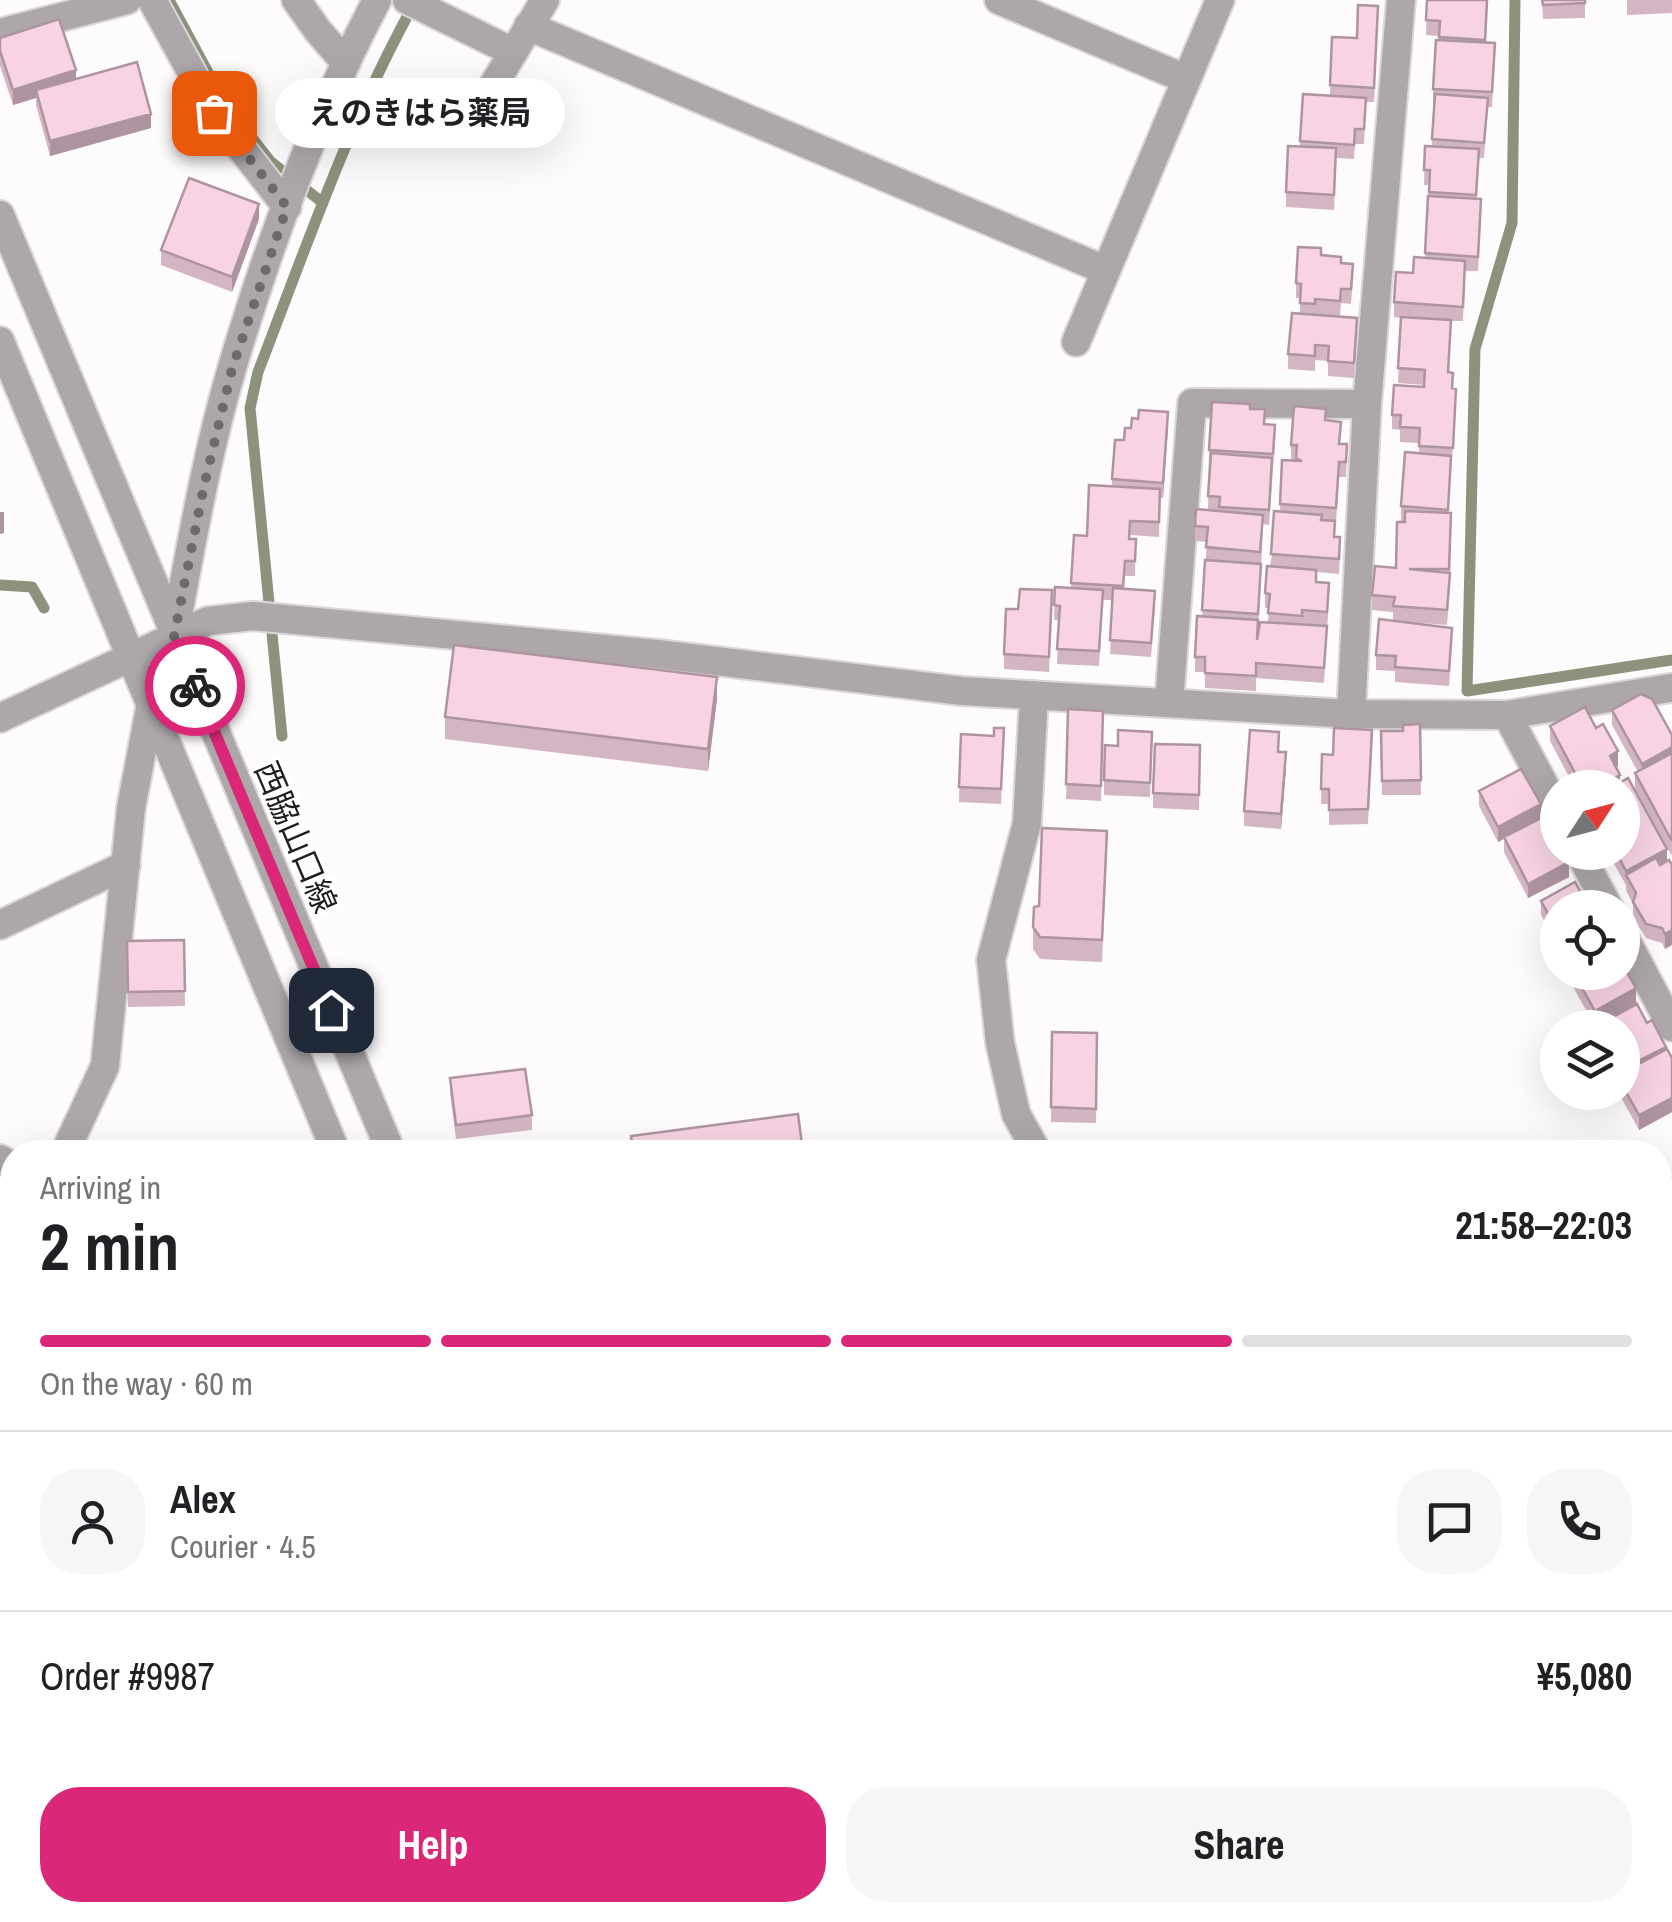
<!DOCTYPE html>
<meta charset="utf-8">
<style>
:root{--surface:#fff;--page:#f6f6f6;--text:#202124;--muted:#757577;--line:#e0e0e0;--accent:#db2777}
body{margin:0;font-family:"Archivo Narrow","Noto Sans JP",sans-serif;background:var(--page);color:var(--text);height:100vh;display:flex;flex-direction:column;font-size:38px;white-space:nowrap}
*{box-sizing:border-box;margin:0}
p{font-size:32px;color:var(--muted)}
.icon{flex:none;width:55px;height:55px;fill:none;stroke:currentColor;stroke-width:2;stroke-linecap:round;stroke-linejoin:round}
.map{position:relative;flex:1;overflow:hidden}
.side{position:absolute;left:0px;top:1140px;width:1672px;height:782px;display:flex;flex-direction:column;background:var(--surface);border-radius:40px 40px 0 0;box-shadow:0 10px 40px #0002}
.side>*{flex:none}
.needle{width:65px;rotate:54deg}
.controls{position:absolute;left:1540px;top:770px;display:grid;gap:20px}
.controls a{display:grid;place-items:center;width:100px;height:100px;border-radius:50%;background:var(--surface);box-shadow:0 10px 40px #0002;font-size:50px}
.pin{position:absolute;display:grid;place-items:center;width:85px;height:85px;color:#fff;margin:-42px;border-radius:20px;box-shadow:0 5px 15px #0006}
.courier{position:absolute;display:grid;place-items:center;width:100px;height:100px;margin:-50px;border:8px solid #db2777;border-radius:50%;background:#fff;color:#222;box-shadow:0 2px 12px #0007}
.bubble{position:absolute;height:70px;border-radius:35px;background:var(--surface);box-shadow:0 10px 40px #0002;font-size:32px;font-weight:700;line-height:70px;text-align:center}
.head em{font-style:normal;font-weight:700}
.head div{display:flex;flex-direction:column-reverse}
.head{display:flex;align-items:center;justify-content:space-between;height:170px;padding:0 40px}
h1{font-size:65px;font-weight:700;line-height:75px}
.bar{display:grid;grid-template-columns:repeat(4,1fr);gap:15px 10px;align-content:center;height:120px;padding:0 40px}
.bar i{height:12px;border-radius:8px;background:var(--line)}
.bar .current{background:var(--accent)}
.bar p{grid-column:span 4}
.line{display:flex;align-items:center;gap:25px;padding:0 40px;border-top:2px solid var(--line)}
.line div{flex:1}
.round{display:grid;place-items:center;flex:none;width:105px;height:105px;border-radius:40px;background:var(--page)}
.cta{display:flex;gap:20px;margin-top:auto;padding:20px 40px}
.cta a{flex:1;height:115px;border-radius:40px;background:var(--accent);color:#fff;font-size:40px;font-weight:700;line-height:115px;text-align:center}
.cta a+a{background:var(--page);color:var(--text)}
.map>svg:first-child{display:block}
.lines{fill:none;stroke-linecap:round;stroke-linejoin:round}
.stream{stroke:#8d927c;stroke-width:11}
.service-casing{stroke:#dbd7d8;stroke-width:28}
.minor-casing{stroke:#dbd7d8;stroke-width:32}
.tertiary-casing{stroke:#dbd7d8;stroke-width:32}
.service{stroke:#ada7aa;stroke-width:22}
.minor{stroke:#ada7aa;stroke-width:28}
.tertiary{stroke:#ada7aa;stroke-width:28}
.wall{fill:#d4b5c4}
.shaded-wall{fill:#ad94a0}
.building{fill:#f7d3e4;stroke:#ad94a0;stroke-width:2.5}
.done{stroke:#6e6a6c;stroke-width:10;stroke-dasharray:0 18}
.route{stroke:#db2777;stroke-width:12}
.labels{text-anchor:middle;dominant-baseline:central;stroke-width:8;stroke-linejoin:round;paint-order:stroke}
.street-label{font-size:32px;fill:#211c1e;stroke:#fff}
</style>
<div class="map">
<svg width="1672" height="1922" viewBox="0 0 1672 1922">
<rect width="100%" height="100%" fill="#fefbfc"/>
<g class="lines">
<!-- stream -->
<path class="stream" d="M169,0L224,102L270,161L323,203
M1515,0L1512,223L1475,349L1467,691L1672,660
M0,585L32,587L44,608
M282,736L250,408L258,372C306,248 349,121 414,4
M0,1581L12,1569"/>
<!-- service casing -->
<g class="service-casing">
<path id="service" d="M1660,1195L1672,1190
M800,1910L805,1922
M839,1922L845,1910"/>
</g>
<!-- minor casing -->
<g class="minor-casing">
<path id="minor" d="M152,0L214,113L287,207
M296,0L318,31L346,63
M407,0L513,52
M999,0L1186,79
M528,26L1105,270
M0,33L127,0
M474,117L545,0
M1076,342L1220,0
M1367,404L1351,714L1507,715
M174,636C191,547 206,456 232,368C269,243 316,116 377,0
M1034,695L1027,823L991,960L1000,1043L1016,1114L1037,1152
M1169,703L1192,403L1367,404L1401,0
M0,718L208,621L253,616L658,654L962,691L1351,714
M1558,811L1507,715L1670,688
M1579,852L1609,908
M0,925L126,865
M1622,933L1672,1027
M65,1152L105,1066L131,808L151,703
M0,1159L12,1166
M0,1260L12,1244
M0,1351L12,1363
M0,1406L12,1393"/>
</g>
<!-- tertiary casing -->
<g class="tertiary-casing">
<path id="tertiary" d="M0,215L391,1152
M0,341L336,1152
M647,1910L652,1922
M707,1910L712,1922"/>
</g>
<!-- service -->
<use href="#service" class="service"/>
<!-- minor -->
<use href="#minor" class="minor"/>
<!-- tertiary -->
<use href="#tertiary" class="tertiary"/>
</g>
<!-- wall -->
<path class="wall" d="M1427,0H1488L1486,43L1495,58L1492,107H1488L1484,158H1479L1477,199L1481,214L1478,271H1465L1463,321H1451L1449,372L1456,404L1448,513H1451L1450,587L1447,625L1393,621V612L1372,610V595L1396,568L1405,522L1401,521V506L1419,453V443L1400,442V430L1392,429V415L1425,385L1398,383L1401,318L1394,317V302L1425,258L1429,185H1424L1425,146H1432L1434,104L1433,103V89L1439,36L1426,35Z
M1542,0H1585V18L1543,19Z
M1627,0H1672V13L1627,15Z
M1378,21L1374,102H1366L1364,144H1355L1354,159L1336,158L1334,210L1286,207V192L1300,146L1303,94L1330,95L1332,37L1357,38Z
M0,38L76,79L151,128L50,156L36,105V98L13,105L0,66Z
M259,219L232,292L161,265V250Z
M1321,255L1341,263L1353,279L1351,304L1341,303L1340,316L1315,315L1357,333L1354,378L1328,376V361L1315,360V371L1288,369V354L1300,314V298H1296V283Z
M1250,409L1265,424L1275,440L1269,525L1263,524L1258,636L1268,622L1269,608H1265V593L1280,512L1282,460H1291V445L1326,420L1340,444L1347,459L1346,477H1339L1336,523H1335V537L1340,552L1339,574L1316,572V582L1329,598L1324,683L1256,678V691L1205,688V672H1195V657L1202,617L1207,542L1195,541V526L1208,510L1209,450Z
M1168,427L1163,498H1160L1159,537L1130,535V539H1136L1135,576H1125L1124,589L1155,606L1151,657L1110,654L1113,600H1103L1099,666L1057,664L1059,620H1054L1055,587L1071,588L1074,535L1087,536L1112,486V479L1124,440L1131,428Z
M1052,590L1049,672L1004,669V654L1018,609Z
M1452,643L1449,686L1395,682V671L1376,670V655Z
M717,699L708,771L445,739V717Z
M1068,709L1103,711L1101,801L1066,799Z
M1612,710L1672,735V856L1635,788V773L1638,772L1612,725Z
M1420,724L1421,795H1382L1381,731H1403Z
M1550,726L1618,766L1616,767L1620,782L1667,849L1665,949L1662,943L1646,938L1633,917V904L1626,890V885L1613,862V852H1622V788H1575L1550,741Z
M1004,728L1001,804L959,802L961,734L994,736Z
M1372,730L1368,824L1329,825V804H1321L1322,754L1333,755Z
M1152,732L1150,797L1104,795V780L1118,746Z
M1200,745L1199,810L1153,808V793Z
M1279,752L1286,767L1281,829L1244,826V811Z
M1479,791L1541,818L1569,877L1528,898L1504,852V839L1498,842L1479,806Z
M1107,853L1102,962L1040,959L1033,949V927L1039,906Z
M1541,901L1558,908V946L1541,915Z
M184,940L185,1006L128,1007L127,941Z
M1567,972H1622L1647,1023L1672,1058V1112L1639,1130L1618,1092H1622V1028H1596L1567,976Z
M1052,1032L1097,1033L1096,1123L1051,1122Z
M450,1078L532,1115V1130L456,1139L450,1093Z
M12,1587V1823L0,1816V1610Z
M1495,1910H1660L1672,1922H1500Z"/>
<!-- shaded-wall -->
<path class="shaded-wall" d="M76,70V85L36,90V98L13,105V90Z
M151,114V128L50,156V141Z
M259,204V219L232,292V277Z
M1168,412V427L1163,498V483Z
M0,512H4V533L0,534Z
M717,677V699L708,771V749Z
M1672,747V762L1642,779V764Z
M1618,751V766L1610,771V756Z
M1286,752V767L1281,829V814Z
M1620,775V788H1596Z
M1541,804V819L1498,842V827Z
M1667,849V864L1626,877V871Z
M1569,862V877L1528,898V884Z
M1672,930V945L1665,949V934Z
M1636,988V1003L1595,1026V1011Z
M1666,1047V1062L1622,1084V1069Z
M1672,1098V1112L1639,1130V1115Z
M1253,1910H1283L1253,1920Z"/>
<!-- building -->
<path class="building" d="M1427,0H1487L1485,40L1439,37L1440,21L1426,20Z
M1542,0H1585V3L1543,5Z
M1358,5L1378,6L1374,88L1330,85L1332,37L1357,38Z
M59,19L76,70L13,90L0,51V38Z
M1436,40L1495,43L1492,92L1433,89Z
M137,62L151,114L50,141L36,90Z
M1303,94L1366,98L1364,129H1355L1354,145L1300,141Z
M1435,94L1488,98L1484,143L1432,139Z
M1288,146L1336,148L1334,195L1286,192Z
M1425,146L1479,149L1476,195L1429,192L1430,170H1424Z
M189,178L259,204L232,277L161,250Z
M1428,196L1481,199L1478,257L1425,253Z
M1298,247L1321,248V255L1341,257V263L1353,264L1351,289H1341L1340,301L1315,299V304L1300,303L1301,284L1296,283Z
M1414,257L1465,261L1463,307L1394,302L1396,272L1413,273Z
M1292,313L1357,318L1354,363L1328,361L1329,346L1315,345V356L1288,354Z
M1401,317L1451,320L1448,372L1453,373L1452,388L1456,389L1453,448L1419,446L1420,428L1400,427L1401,415H1392L1394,385L1424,387L1425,370L1398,368Z
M1212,402L1250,404V409H1265L1264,424L1275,425L1273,454L1209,450Z
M1294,406L1326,409L1325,420L1341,422L1339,444H1347L1346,462H1339L1336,508L1280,504L1282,460L1302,461L1296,458L1297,445H1291Z
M1139,410L1168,412L1163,483L1112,479L1115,440H1124L1125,428H1131L1132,418L1138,419Z
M1405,452L1451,456L1448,510L1401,506Z
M1211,453L1272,458L1269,510L1219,507L1220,497L1208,496Z
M1089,485L1160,489L1159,522L1130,521L1129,539H1136L1135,561H1125L1123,586L1071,583L1074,535L1087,536Z
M1196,509L1263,515L1260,552L1206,547L1208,527L1195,526Z
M1274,511L1322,515L1321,520L1335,521L1334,537H1340L1339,559L1271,554Z
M1405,511L1451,513L1449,569H1409L1450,573L1447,610L1393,606L1395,597L1372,595L1375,566L1396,568L1397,522H1405Z
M1205,560L1261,564L1258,614L1202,610Z
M1267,566L1316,570V582L1329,583L1327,612L1302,610V616L1268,613L1270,594L1265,593Z
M1055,587L1103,590L1099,651L1057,649L1060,606L1054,605Z
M1113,588L1155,591L1151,643L1110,640Z
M1020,589L1052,590L1049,657L1004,654L1006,609H1018Z
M1197,616L1258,620L1257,640L1260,622L1327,626L1324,668L1256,663V676L1205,673V657H1195Z
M1379,619L1452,628L1449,671L1395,667L1396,656L1376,655Z
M454,645L717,677L708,749L445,717Z
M1641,694L1652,699L1672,735V747L1642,764L1612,710Z
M1585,707L1596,728L1603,724L1618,751L1610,756L1620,775L1596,788H1583L1550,726Z
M1068,709L1103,711L1101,786L1066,784Z
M1420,724L1421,780L1382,781L1381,731H1403V725Z
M994,728H1004L1001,789L959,787L961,734L994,736Z
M1334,728L1372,730L1368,809L1329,810V789H1321L1322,754L1333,755Z
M1118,730L1152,732L1150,783L1104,780L1105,745L1118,746Z
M1250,730L1279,732L1278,752H1286L1281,814L1244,811Z
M1155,744L1200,745L1199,795L1153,793Z
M1672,753V841L1635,773Z
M1521,769L1541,804L1498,827L1479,791Z
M1628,778L1667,849L1626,871L1616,852H1622V788H1611Z
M1545,816L1558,841V852H1564L1569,862L1528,884L1504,837Z
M1042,828L1107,831L1102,940L1040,937L1033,927L1034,907L1039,906Z
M1656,858L1660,865L1669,860L1672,865V930L1665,934L1662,928L1646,924L1633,902L1636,893L1626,875Z
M1575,882L1589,908H1558V931L1541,901Z
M184,940L185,991L128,992L127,941Z
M1622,964L1636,988L1595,1011L1573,972H1622Z
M1637,1004L1647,1023L1652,1020L1666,1047L1622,1069V1028H1597L1596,1026Z
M1052,1032L1097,1033L1096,1109L1051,1107Z
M1667,1049L1672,1058V1098L1639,1115L1622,1085V1073Z
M525,1069L532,1115L456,1125L450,1078Z
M798,1114L803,1152H633L631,1136Z
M1672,1249V1922H1508L1504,1910H1660V1254Z
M12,1587V1794L0,1787V1610Z
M1025,1910H1071L1076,1922H995Z
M1098,1910H1230L1235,1922H1094L1090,1913Z"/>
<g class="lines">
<!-- done -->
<path class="done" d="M195,686L174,636L204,486L232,369L287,207L214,113"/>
<!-- route -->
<path class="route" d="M195,686L331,1010"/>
</g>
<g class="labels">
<!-- street labels -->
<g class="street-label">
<text transform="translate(296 837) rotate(67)">西脇山口線</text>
</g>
</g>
</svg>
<div class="controls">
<a><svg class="needle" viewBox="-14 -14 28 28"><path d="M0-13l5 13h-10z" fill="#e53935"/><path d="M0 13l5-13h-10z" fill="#757577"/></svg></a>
<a><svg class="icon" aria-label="locate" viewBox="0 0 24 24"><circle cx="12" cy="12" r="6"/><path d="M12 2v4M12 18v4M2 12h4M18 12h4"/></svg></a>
<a><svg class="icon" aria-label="layers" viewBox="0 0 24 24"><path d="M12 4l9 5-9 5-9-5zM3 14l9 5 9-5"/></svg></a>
</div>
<div class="pin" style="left:214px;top:113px;background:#ea580c"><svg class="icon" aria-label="bag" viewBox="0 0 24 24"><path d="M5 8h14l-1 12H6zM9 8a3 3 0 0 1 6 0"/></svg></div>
<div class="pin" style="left:331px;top:1010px;background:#1f2937"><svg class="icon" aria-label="home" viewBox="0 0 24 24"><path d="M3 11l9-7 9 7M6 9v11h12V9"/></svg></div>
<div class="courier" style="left:195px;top:686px"><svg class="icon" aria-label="bike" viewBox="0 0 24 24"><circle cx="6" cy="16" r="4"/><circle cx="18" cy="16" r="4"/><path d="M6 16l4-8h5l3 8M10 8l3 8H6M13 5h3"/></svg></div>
<div class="bubble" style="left:275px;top:78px;width:290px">えのきはら薬局</div>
<section class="side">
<div class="head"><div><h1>2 min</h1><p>Arriving in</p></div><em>21:58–22:03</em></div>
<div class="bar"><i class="current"></i><i class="current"></i><i class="current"></i><i></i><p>On the way · 60 m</p></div>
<div class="line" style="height:180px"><a class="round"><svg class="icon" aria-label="person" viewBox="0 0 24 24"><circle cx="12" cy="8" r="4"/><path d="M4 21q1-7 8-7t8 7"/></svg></a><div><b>Alex</b><p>Courier · 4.5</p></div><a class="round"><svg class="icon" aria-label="chat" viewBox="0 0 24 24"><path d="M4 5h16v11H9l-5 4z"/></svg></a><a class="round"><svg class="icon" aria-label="phone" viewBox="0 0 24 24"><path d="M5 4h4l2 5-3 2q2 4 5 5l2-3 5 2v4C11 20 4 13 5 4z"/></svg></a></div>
<div class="line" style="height:130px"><div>Order #9987</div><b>¥5,080</b></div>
<div class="cta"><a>Help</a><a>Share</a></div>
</section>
</div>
